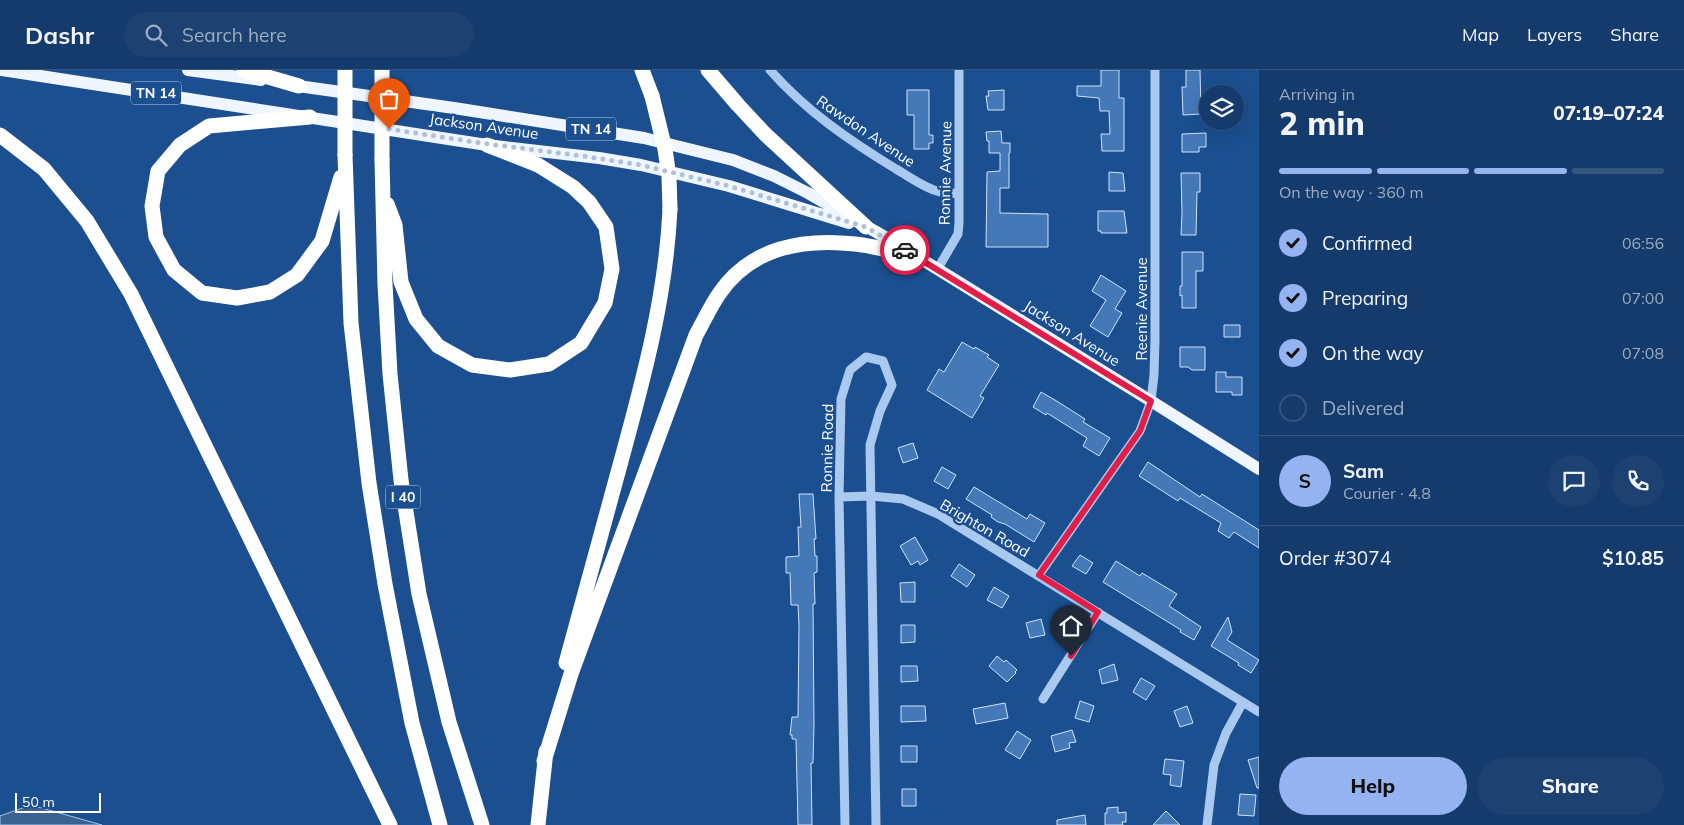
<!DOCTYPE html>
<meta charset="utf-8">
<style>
:root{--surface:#143b6b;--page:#1d4271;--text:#f1f3f6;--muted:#9dadc1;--line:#33557e;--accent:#95b2f1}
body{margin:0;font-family:Mulish,sans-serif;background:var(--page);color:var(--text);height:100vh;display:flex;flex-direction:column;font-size:19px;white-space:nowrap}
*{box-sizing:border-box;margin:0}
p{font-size:16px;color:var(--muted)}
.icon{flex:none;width:28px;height:28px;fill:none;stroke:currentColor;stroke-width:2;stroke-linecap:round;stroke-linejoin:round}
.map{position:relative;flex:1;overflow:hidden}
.panel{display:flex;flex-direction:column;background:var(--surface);width:425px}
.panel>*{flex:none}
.buttons{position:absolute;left:1199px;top:15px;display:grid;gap:10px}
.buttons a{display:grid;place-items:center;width:45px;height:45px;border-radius:50%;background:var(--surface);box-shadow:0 5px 20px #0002,0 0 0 1px var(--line);font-size:25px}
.scale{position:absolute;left:15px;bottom:12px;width:86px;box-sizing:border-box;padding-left:5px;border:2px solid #fff;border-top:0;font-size:14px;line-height:18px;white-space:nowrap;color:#fff;-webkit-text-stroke:4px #1b4f8f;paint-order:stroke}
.pin{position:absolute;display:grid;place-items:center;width:42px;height:42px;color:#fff;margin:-51px -21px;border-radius:50% 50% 50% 0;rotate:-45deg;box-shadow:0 0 5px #0007}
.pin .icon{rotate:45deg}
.courier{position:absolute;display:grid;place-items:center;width:50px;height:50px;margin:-25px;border:4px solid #e11d48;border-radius:50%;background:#fff;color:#222;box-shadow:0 1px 6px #0007}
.head em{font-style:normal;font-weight:800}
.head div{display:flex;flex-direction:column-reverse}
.head{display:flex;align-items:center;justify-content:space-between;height:85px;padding:0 20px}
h1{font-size:32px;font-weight:800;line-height:38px}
.bar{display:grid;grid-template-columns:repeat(4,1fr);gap:8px 5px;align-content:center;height:60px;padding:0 20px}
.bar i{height:6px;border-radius:4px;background:var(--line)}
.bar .on{background:var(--accent)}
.bar p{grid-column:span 4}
.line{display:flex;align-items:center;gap:12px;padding:0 20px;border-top:1px solid var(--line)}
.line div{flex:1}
.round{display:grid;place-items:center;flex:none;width:52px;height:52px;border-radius:26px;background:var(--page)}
ol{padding:0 20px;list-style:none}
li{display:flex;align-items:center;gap:15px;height:55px}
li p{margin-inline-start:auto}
li .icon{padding:5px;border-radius:50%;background:var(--accent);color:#111;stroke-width:4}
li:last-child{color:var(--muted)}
li i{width:28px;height:28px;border:2px solid var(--line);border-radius:50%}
.primary-button{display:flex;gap:10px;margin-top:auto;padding:10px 20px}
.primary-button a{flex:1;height:58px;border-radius:30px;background:var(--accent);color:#111;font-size:20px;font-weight:800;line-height:58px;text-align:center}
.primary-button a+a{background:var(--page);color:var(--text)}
header{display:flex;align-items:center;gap:30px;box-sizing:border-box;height:70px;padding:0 25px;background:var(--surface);border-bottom:1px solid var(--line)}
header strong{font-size:24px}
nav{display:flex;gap:28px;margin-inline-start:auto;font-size:18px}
.search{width:350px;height:45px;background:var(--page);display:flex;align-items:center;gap:12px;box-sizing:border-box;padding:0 18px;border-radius:28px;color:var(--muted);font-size:19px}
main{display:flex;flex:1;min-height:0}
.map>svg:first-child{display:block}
.water{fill:#3c6290;stroke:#9cc4f0}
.building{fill:#4478b7;stroke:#cfe3fa}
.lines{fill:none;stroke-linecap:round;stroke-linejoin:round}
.minor{stroke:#a9c9ee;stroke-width:9}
.major{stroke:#f0f6ff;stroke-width:12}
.highway{stroke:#fff;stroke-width:15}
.highway-bridge{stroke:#fff;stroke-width:15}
.done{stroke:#afc1d8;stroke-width:5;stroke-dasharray:0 9}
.route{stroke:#e11d48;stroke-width:6}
.labels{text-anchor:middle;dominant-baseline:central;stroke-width:5;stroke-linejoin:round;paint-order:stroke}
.shield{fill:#1b4f8f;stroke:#bbcadd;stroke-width:1}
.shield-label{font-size:14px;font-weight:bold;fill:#fff}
.street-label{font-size:15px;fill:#fff;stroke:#1b4f8f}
</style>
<header>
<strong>Dashr</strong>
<div class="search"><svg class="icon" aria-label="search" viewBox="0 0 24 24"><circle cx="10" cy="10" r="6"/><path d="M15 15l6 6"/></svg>Search here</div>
<nav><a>Map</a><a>Layers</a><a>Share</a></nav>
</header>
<main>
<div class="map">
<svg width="1259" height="755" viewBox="0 0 1259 755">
<rect width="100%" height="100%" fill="#1b4f8f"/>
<!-- water -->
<path class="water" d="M31,735L102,755H0V746Z"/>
<!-- building -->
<path class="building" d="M1101,0H1119V28H1124V81H1102L1101,64H1110L1109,41H1100L1099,28L1077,26V16H1101Z
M1186,0H1200L1201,44L1183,45L1182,17H1186Z
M907,20H929V65H933V73H929V79H914V45H907Z
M1004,20V40H988L986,26H989L988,21Z
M1001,61L1002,73H1010V83H1009V118H1000V143L1048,144V177H986L987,102L1000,101V83H989V71H987L986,62Z
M1206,63V77H1199V82H1182V64Z
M1109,102L1123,103L1125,121H1109Z
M1181,103H1200V122H1197L1196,165H1181L1182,143Z
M1098,141H1124L1127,163H1101V161H1098Z
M1182,182H1203V201H1196V238H1182V225L1180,226V216H1182Z
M1101,205L1126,221L1115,239L1122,243L1108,267L1090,256L1106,230L1092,221Z
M1224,255H1240V267H1224Z
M962,272L974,279L975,277L989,285L987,287L999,295L980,326L984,328L972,348L927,320L939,299L944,302Z
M1180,277H1205V300H1192L1188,297H1180Z
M1216,302H1226V307H1242V325H1232V322H1216Z
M1041,322L1055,330L1085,349L1083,352L1110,368L1099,386L1083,376L1087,368L1047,343L1046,345L1033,337Z
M913,373L918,388L903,393L898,378Z
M1148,392L1200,427L1202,424L1259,460V478L1234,462L1229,468L1218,461L1221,453L1180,428L1178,431L1139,406Z
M942,397L956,405L948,419L934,411Z
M974,417L1027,449L1030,444L1045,453L1034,472L1005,454L998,452L991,447L992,445L966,429Z
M799,424H813L816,469H814L815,486H817V502L814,503L815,534H813L814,655L813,693H811L812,755H798L796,669H792V665H790L792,647H798L799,555L798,535H791L790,503H786V487L799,486L798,457H801Z
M915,467L928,490L920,495L918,491L911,495L900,476Z
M1080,485L1093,493L1086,504L1072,496Z
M1116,491L1140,506L1142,503L1177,524L1169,536L1201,557L1194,570L1180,562L1181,560L1103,512Z
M959,494L975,505L967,517L951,506Z
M915,512V532H901L900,513Z
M994,517L1009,526L1002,538L987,530Z
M1228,547L1232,562L1227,570L1259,590L1251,603L1238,595L1239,593L1211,576Z
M1041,549L1045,565L1030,568L1026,553Z
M901,555H915V572L901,573Z
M997,586L1004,592L1006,590L1017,600L1015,602L1016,603L1007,612L989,596Z
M1114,594L1118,610L1102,614L1099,600Z
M901,596H917L918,611L901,612Z
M1141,608L1155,616L1146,630L1133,622Z
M1080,631L1094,636L1089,652L1075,648Z
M1005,633L1008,648L976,654L973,639Z
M901,636H925L926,651L901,652Z
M1187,636L1193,653L1180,657L1174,641Z
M1072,660L1076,672L1069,673L1070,678L1055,682L1051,666Z
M1017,661L1031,670L1020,689L1005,680Z
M901,676H917V692H901Z
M1259,687V718H1257L1248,690Z
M1165,689L1184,691L1181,717L1170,715L1171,705L1163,704Z
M902,719H916V736H902Z
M1240,724L1256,725L1254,746L1238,745Z
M1118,737V743L1126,742V752H1122L1123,755H1105V743H1107V738Z
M1166,741L1180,755H1153Z
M1085,745L1086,755H1057V750Z"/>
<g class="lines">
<!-- minor -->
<path class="minor" d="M770,0C806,41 850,71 896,99C910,107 924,118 940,122C946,123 953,123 959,124
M937,200L958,164L959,153V0
M839,427L871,426L903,429L938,444L1259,642
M1039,505L1140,361L1151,331L1154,305L1155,270V0
M1043,629L1098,542
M845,755L839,427L841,329L850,300L866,287L883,291L892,315L880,341L870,375L876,755
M1207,755L1214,695L1226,663L1243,632"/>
<!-- major -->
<path class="major" d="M2,0L487,75L599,88L641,95L729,116L849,153
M188,0L261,10
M291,15L454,38L644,68L733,90L774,106L808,123L892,171L1151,331L1259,399"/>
<!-- highway -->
<path class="highway" d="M244,0L299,16
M642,0L652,26
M708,0L738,35L765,64L866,157
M310,47L209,56L180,75L158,101L152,136L156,167L174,200L202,223L237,228L270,222L297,205L322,171L341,107
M0,65L44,99L87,151L131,224L390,755
M345,85L351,253L369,413L385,514L412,653L440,755
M382,90L385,214L390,304L401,410L419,524L449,652L482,755
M387,134L395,155L401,212L416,249L438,276L472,295L510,300L549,294L581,273L605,233L612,199L606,157L589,132L573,117L538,95L487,75
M566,593C584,527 602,461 620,395C643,311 666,227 670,139
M544,691L571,604L696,265C704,251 710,237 719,224C750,178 802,168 855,174C875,176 895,182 915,187
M538,755L546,681"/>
<!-- highway-bridge -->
<path class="highway-bridge" d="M345,0V85
M652,26L665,79L669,107L670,139
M382,90V0"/>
</g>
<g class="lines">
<!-- done -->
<path class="done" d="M389,59L488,74L583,86L641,95L729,116L866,157L905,180"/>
<!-- route -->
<path class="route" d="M905,180L1151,331L1140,361L1039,505L1098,542L1071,586"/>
</g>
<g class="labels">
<!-- shield labels -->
<g class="shield">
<rect x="131" y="11.5" width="50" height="23" rx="4"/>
<rect x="566" y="47.5" width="50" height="23" rx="4"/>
<rect x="385.5" y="415.5" width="35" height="23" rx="4"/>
</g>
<g class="shield-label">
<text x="156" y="23">TN 14</text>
<text x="591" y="59">TN 14</text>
<text x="403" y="427">I 40</text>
</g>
<!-- street labels -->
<g class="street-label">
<text transform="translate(484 56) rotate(8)">Jackson Avenue</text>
<text transform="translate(866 61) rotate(34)">Rawdon Avenue</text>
<text transform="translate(945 103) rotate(-89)">Ronnie Avenue</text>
<text transform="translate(1141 239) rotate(-90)">Reenie Avenue</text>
<text transform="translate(1072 263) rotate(32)">Jackson Avenue</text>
<text transform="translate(827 378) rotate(-89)">Ronnie Road</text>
<text transform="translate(985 458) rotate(30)">Brighton Road</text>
</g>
</g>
</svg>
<div class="buttons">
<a><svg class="icon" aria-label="layers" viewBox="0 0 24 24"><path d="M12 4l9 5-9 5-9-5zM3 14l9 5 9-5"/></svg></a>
</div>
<div class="scale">50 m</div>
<div class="pin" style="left:389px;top:59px;background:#ea580c"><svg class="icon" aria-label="bag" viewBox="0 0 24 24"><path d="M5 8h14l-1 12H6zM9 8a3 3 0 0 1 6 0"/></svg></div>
<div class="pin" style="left:1071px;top:586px;background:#1f2937"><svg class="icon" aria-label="home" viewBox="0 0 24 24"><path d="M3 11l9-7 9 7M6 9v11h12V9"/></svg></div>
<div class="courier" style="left:905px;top:180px"><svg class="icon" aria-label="car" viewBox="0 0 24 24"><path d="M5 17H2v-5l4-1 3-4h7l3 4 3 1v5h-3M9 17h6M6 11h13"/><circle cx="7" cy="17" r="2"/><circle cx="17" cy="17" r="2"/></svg></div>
</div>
<section class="panel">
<div class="head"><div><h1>2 min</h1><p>Arriving in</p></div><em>07:19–07:24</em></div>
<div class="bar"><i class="on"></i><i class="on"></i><i class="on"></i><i></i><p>On the way · 360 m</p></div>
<ol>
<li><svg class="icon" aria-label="check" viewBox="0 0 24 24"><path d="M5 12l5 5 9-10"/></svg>Confirmed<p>06:56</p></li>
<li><svg class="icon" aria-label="check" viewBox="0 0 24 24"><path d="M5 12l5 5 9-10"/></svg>Preparing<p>07:00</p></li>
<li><svg class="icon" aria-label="check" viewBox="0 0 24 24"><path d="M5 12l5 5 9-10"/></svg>On the way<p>07:08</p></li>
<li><i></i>Delivered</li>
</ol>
<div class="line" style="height:90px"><b class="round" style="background:var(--accent);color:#111">S</b><div><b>Sam</b><p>Courier · 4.8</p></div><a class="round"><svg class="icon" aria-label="chat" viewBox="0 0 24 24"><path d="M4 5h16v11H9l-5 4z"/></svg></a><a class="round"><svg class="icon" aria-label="phone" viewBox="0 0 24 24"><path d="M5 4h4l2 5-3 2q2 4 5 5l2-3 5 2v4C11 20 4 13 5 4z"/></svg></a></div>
<div class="line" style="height:65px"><div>Order #3074</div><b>$10.85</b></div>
<div class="primary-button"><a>Help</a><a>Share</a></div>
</section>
</main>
